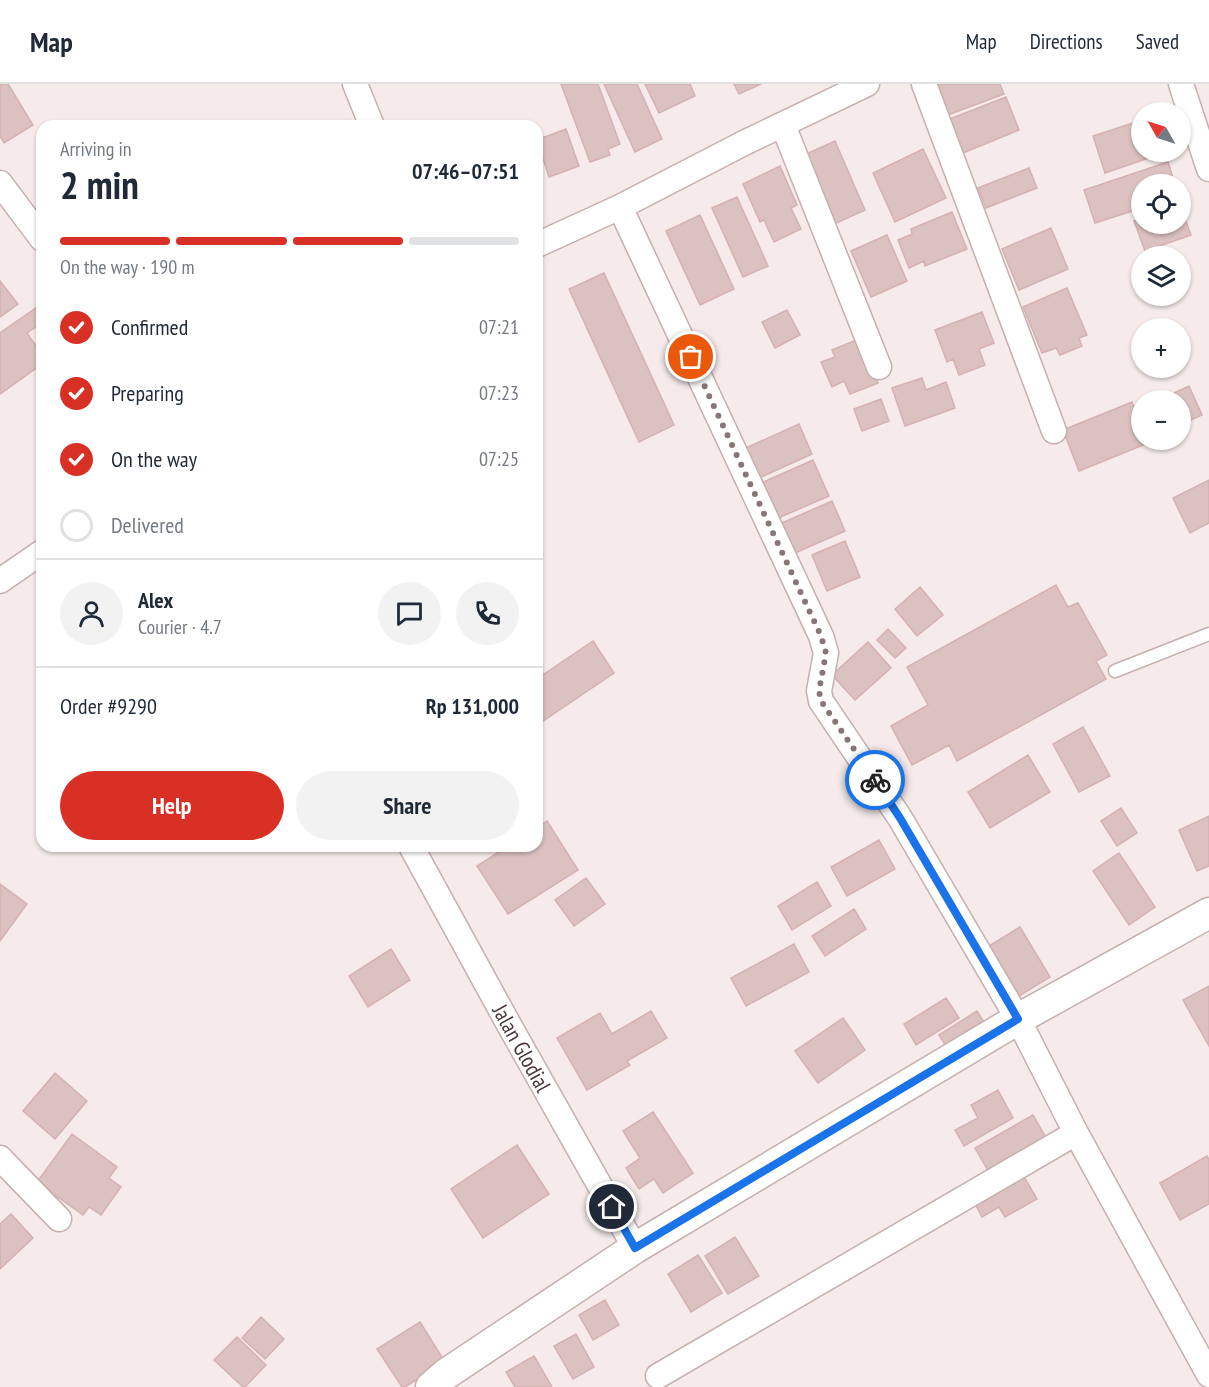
<!DOCTYPE html>
<meta charset="utf-8">
<style>
:root{--surface:#fff;--page:#f2f2f3;--text:#1f2937;--muted:#747a83;--line:#e0e1e3;--accent:#d93025}
body{margin:0;font-family:"PT Sans Narrow",sans-serif;background:var(--page);color:var(--text);height:100vh;display:flex;flex-direction:column;font-size:22px;white-space:nowrap}
*{box-sizing:border-box;margin:0}
p{font-size:20px;color:var(--muted)}
.icon{flex:none;width:33px;height:33px;fill:none;stroke:currentColor;stroke-width:2;stroke-linecap:round;stroke-linejoin:round}
.map{position:relative;flex:1;overflow:hidden}
.side{position:absolute;left:36px;top:36px;width:507px;height:732px;display:flex;flex-direction:column;background:var(--surface);border-radius:18px;box-shadow:0 2px 4px #0004}
.side>*{flex:none}
.needle{width:39px;rotate:309deg}
.buttons{position:absolute;left:1131px;top:18px;display:grid;gap:12px}
.buttons a{display:grid;place-items:center;width:60px;height:60px;border-radius:50%;background:var(--surface);box-shadow:0 2px 4px #0004;font-size:30px}
.pin{position:absolute;display:grid;place-items:center;width:51px;height:51px;color:#fff;margin:-26px;border:3px solid #fff;border-radius:50%;box-shadow:0 2px 6px #0007}
.courier{position:absolute;display:grid;place-items:center;width:60px;height:60px;margin:-30px;border:4px solid #1a73e8;border-radius:50%;background:#fff;color:#222;box-shadow:0 2px 8px #0007}
.overview em{font-style:normal;font-weight:700}
.overview div{display:flex;flex-direction:column-reverse}
.overview{display:flex;align-items:center;justify-content:space-between;height:102px;padding:0 24px}
h1{font-size:39px;font-weight:700;line-height:45px}
.bar{display:grid;grid-template-columns:repeat(4,1fr);gap:9px 6px;align-content:center;height:72px;padding:0 24px}
.bar i{height:8px;border-radius:4px;background:var(--line)}
.bar .on{background:var(--accent)}
.bar p{grid-column:span 4}
.line{display:flex;align-items:center;gap:15px;padding:0 24px;border-top:2px solid var(--line)}
.line div{flex:1}
.round{display:grid;place-items:center;flex:none;width:63px;height:63px;border-radius:32px;background:var(--page)}
ol{padding:0 24px;list-style:none}
li{display:flex;align-items:center;gap:18px;height:66px}
li p{margin-inline-start:auto}
li .icon{padding:6px;border-radius:50%;background:var(--accent);color:#fff;stroke-width:4}
li:last-child{color:var(--muted)}
li i{width:33px;height:33px;border:3px solid var(--line);border-radius:50%}
.primary-button{display:flex;gap:12px;margin-top:auto;padding:12px 24px}
.primary-button a{flex:1;height:69px;border-radius:36px;background:var(--accent);color:#fff;font-size:24px;font-weight:700;line-height:69px;text-align:center}
.primary-button a+a{background:var(--page);color:var(--text)}
header{display:flex;align-items:center;gap:36px;box-sizing:border-box;height:84px;padding:0 30px;background:var(--surface);border-bottom:2px solid var(--line)}
header strong{font-size:28px}
nav{display:flex;gap:33px;margin-inline-start:auto;font-size:21px}
.map>svg:first-child{display:block}
.building{fill:#dcc1c1;stroke:#d5b1b0;stroke-width:1.5}
.lines{fill:none;stroke-linecap:round;stroke-linejoin:round}
.service-casing{stroke:#c6b0ae;stroke-width:15}
.minor-casing{stroke:#c6b0ae;stroke-width:27}
.tertiary-casing{stroke:#c6b0ae;stroke-width:33}
.service{stroke:#fff;stroke-width:12}
.minor{stroke:#fff;stroke-width:24}
.tertiary{stroke:#fff;stroke-width:30}
.done{stroke:#877676;stroke-width:6;stroke-dasharray:0 10.8}
.route{stroke:#1a73e8;stroke-width:8}
.labels{text-anchor:middle;dominant-baseline:central;stroke-width:4.5;stroke-linejoin:round;paint-order:stroke}
.street-label{font-size:22px;fill:#4b3737;stroke:#fff}
</style>
<header>
<strong>Map</strong>
<nav><a>Map</a><a>Directions</a><a>Saved</a></nav>
</header>
<div class="map">
<svg width="1209" height="1303" viewBox="0 0 1209 1303">
<rect width="100%" height="100%" fill="#f6ebea"/>
<!-- building -->
<path class="building" d="M0,0H8L33,41L4,59L0,52Z
M561,0H598L620,60L608,65L610,71L590,78Z
M604,0H637L662,55L635,68Z
M645,0H690L695,12L659,29Z
M734,0H761L739,10Z
M933,0H1000L1004,10L945,32Z
M1006,13L1019,46L963,69L950,35Z
M1142,36V68L1163,69L1105,89L1093,52Z
M566,45L579,82L549,93L537,56Z
M835,57L865,126L832,141L802,72Z
M923,65L946,114L895,138L873,89Z
M1168,78L1175,100H1142V124L1095,139L1084,106Z
M780,82L797,121L791,124L801,145L774,158L764,136L760,138L743,100Z
M1029,84L1037,104L986,124L978,104Z
M737,113L768,182L743,193L712,124Z
M1180,121L1191,151L1145,167L1134,137L1142,134V140H1180Z
M952,128L967,165L925,182L924,177L909,184L898,156L912,150L911,145Z
M700,131L734,205L700,221L666,147Z
M1051,144L1068,185L1019,206L1002,165Z
M887,151L907,197L871,213L851,167Z
M604,189L674,341L639,358L569,205Z
M0,197L18,220L0,233Z
M1067,204L1087,251L1079,254L1082,262L1060,271L1056,264L1042,269L1023,223Z
M40,221L42,239L27,249L42,271V280L0,310V249Z
M787,226L800,251L775,264L762,238Z
M982,228L994,259L979,265L985,281L959,291L953,275L947,278L935,246Z
M859,255L878,299L850,310L844,297L832,303L821,278L835,273L832,266Z
M922,294L926,306L946,298L955,324L905,342L892,304Z
M1189,302L1202,331L1180,341V316H1159Z
M881,315L889,337L862,347L854,325Z
M1132,318L1142,342V356H1147L1148,359L1079,387L1063,346Z
M799,340L812,370L759,394L746,364Z
M813,376L829,412L776,435L761,399Z
M1209,396V439L1190,449L1173,414Z
M832,417L845,447L795,469L782,439Z
M845,457L860,493L827,507L812,471Z
M1056,501L1068,523L1078,519L1107,571L1096,577L1106,595L957,677L949,661L912,681L891,642L928,621L907,583Z
M920,503L943,531L917,552L895,525Z
M888,545L906,564L895,574L877,556Z
M593,557L614,589L537,641V595Z
M868,558L891,584L855,616L832,591Z
M1083,643L1110,692L1079,708L1053,660Z
M1028,671L1050,708L990,744L968,708Z
M1121,724L1137,749L1117,762L1101,737Z
M1209,732V782L1197,787L1179,746Z
M547,737L578,786L508,830L477,782L508,762H537V744Z
M879,756L895,785L847,812L831,783Z
M1119,769L1155,823L1129,841L1093,787Z
M586,794L605,820L574,842L555,816Z
M817,798L831,822L792,846L778,822Z
M0,800L27,820L0,857Z
M854,825L866,845L825,872L812,852Z
M1020,843L1050,893L1014,915L984,865Z
M794,860L809,888L746,922L731,894Z
M391,865L410,896L368,923L349,892Z
M1209,902V962L1183,916Z
M946,914L959,934L916,961L904,940Z
M651,927L667,954L627,977L630,981L587,1006L557,954L600,929L612,950Z
M977,927L987,943L949,967L939,951Z
M843,934L865,966L818,999L795,967Z
M55,989L87,1017L55,1055L23,1027Z
M998,1006L1013,1034L964,1062L955,1046L978,1034L971,1021Z
M653,1028L693,1089L663,1109L654,1095L639,1105L626,1084L640,1074L623,1047Z
M1033,1031L1048,1057L990,1090L975,1064Z
M72,1050L117,1083L109,1094L121,1103L101,1131L89,1123L83,1131L37,1098Z
M517,1061L549,1110L483,1154L451,1105Z
M1207,1072L1209,1075V1120L1180,1136L1160,1099Z
M1022,1089L1037,1115L1005,1133L999,1123L982,1133L973,1116Z
M11,1130L33,1154L0,1185V1140Z
M735,1153L759,1192L728,1210L705,1172Z
M698,1171L722,1209L691,1228L668,1190Z
M605,1216L619,1241L593,1256L579,1231Z
M261,1233L284,1255L265,1275L242,1254Z
M420,1238L445,1278L405,1303H402L377,1265Z
M576,1250L594,1283L573,1295L554,1262Z
M237,1253L266,1281L245,1303H243L214,1276Z
M534,1272L552,1303H515L506,1288Z"/>
<g class="lines">
<!-- service casing -->
<g class="service-casing">
<path id="service" d="M1115,587L1209,550"/>
</g>
<!-- minor casing -->
<g class="minor-casing">
<path id="minor" d="M355,0L372,42
M924,0L1054,347
M1181,0L1209,85
M783,41L879,283
M0,99L42,155
M620,123L821,552L826,569L819,607L821,617L900,734L1018,935L1076,1049L1209,1291
M537,161L620,123L746,58L867,0
M0,497L42,468
M411,762L508,939L635,1164
M0,1074L59,1135
M658,1292L1076,1049"/>
</g>
<!-- tertiary casing -->
<g class="tertiary-casing">
<path id="tertiary" d="M431,1303L446,1290L635,1164L1018,935L1209,829"/>
</g>
<!-- service -->
<use href="#service" class="service"/>
<!-- minor -->
<use href="#minor" class="minor"/>
<!-- tertiary -->
<use href="#tertiary" class="tertiary"/>
</g>
<g class="lines">
<!-- done -->
<path class="done" d="M691,273L821,552L826,569L819,607L821,617L875,696"/>
<!-- route -->
<path class="route" d="M612,1123L635,1164L1018,935L900,734L875,696"/>
</g>
<g class="labels">
<!-- street labels -->
<g class="street-label">
<text transform="translate(522 964) rotate(61)">Jalan Glodial</text>
</g>
</g>
</svg>
<div class="buttons">
<a><svg class="needle" viewBox="-14 -14 28 28"><path d="M0-13l5 13h-10z" fill="#e53935"/><path d="M0 13l5-13h-10z" fill="#747a83"/></svg></a>
<a><svg class="icon" aria-label="locate" viewBox="0 0 24 24"><circle cx="12" cy="12" r="6"/><path d="M12 2v4M12 18v4M2 12h4M18 12h4"/></svg></a>
<a><svg class="icon" aria-label="layers" viewBox="0 0 24 24"><path d="M12 4l9 5-9 5-9-5zM3 14l9 5 9-5"/></svg></a>
<a>+</a>
<a>−</a>
</div>
<div class="pin" style="left:691px;top:273px;background:#ea580c"><svg class="icon" aria-label="bag" viewBox="0 0 24 24"><path d="M5 8h14l-1 12H6zM9 8a3 3 0 0 1 6 0"/></svg></div>
<div class="pin" style="left:612px;top:1123px;background:#1f2937"><svg class="icon" aria-label="home" viewBox="0 0 24 24"><path d="M3 11l9-7 9 7M6 9v11h12V9"/></svg></div>
<div class="courier" style="left:875px;top:696px"><svg class="icon" aria-label="bike" viewBox="0 0 24 24"><circle cx="6" cy="16" r="4"/><circle cx="18" cy="16" r="4"/><path d="M6 16l4-8h5l3 8M10 8l3 8H6M13 5h3"/></svg></div>
<section class="side">
<div class="overview"><div><h1>2 min</h1><p>Arriving in</p></div><em>07:46–07:51</em></div>
<div class="bar"><i class="on"></i><i class="on"></i><i class="on"></i><i></i><p>On the way · 190 m</p></div>
<ol>
<li><svg class="icon" aria-label="check" viewBox="0 0 24 24"><path d="M5 12l5 5 9-10"/></svg>Confirmed<p>07:21</p></li>
<li><svg class="icon" aria-label="check" viewBox="0 0 24 24"><path d="M5 12l5 5 9-10"/></svg>Preparing<p>07:23</p></li>
<li><svg class="icon" aria-label="check" viewBox="0 0 24 24"><path d="M5 12l5 5 9-10"/></svg>On the way<p>07:25</p></li>
<li><i></i>Delivered</li>
</ol>
<div class="line" style="height:108px"><a class="round"><svg class="icon" aria-label="person" viewBox="0 0 24 24"><circle cx="12" cy="8" r="4"/><path d="M4 21q1-7 8-7t8 7"/></svg></a><div><b>Alex</b><p>Courier · 4.7</p></div><a class="round"><svg class="icon" aria-label="chat" viewBox="0 0 24 24"><path d="M4 5h16v11H9l-5 4z"/></svg></a><a class="round"><svg class="icon" aria-label="phone" viewBox="0 0 24 24"><path d="M5 4h4l2 5-3 2q2 4 5 5l2-3 5 2v4C11 20 4 13 5 4z"/></svg></a></div>
<div class="line" style="height:78px"><div>Order #9290</div><b>Rp 131,000</b></div>
<div class="primary-button"><a>Help</a><a>Share</a></div>
</section>
</div>
